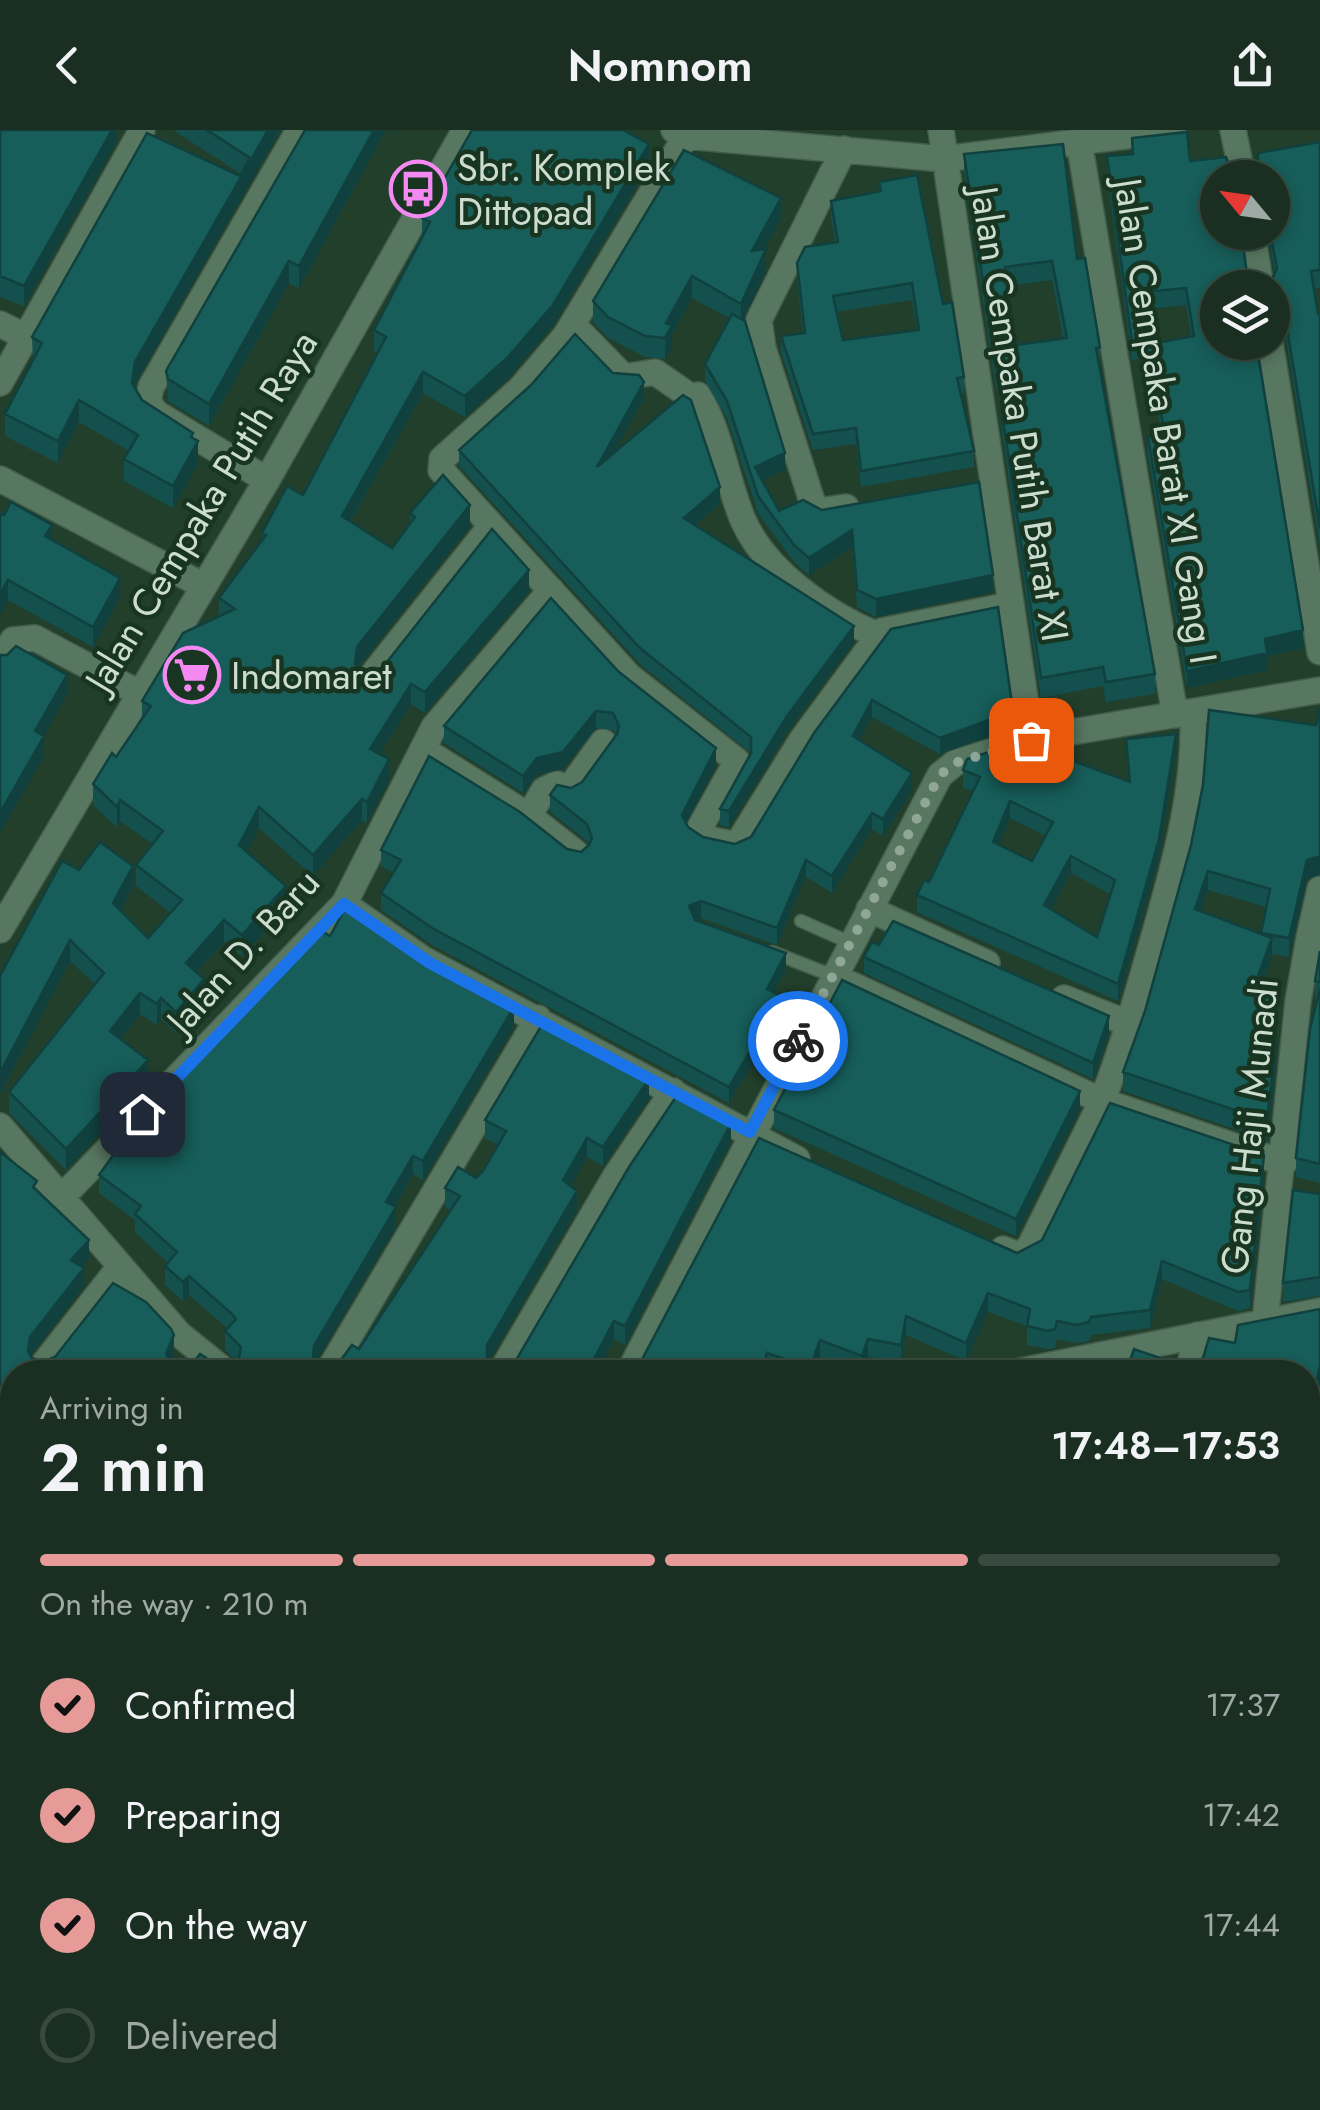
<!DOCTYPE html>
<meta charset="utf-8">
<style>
:root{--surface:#1a2f21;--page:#23372a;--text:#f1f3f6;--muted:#9fa9a5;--line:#384a3f;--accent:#e69b98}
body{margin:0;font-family:Jost,sans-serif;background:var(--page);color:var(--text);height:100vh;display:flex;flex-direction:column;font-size:38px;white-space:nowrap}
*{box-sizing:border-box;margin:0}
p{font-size:32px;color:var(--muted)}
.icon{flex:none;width:55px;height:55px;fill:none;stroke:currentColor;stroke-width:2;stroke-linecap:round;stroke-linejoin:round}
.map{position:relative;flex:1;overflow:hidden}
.side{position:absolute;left:0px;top:1230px;width:1320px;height:750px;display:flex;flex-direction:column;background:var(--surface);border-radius:40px 40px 0 0;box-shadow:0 5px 15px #0003,0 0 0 2px var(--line)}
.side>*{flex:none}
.needle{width:65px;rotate:299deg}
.buttons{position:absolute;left:1200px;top:30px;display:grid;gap:20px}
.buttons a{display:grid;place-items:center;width:90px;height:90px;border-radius:50%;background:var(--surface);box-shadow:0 5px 15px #0003,0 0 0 2px var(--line);font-size:50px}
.pin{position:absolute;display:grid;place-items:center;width:85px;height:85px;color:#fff;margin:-42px;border-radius:20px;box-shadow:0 5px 15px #0006}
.courier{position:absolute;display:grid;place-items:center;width:100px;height:100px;margin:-50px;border:8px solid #1a73e8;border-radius:50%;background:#fff;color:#222;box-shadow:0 2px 12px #0007}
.summary em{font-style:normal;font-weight:600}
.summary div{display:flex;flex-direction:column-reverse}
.summary{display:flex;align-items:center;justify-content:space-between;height:170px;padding:0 40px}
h1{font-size:65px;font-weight:600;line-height:75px}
.bar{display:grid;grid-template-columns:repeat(4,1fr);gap:15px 10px;align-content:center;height:120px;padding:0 40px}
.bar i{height:12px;border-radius:8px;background:var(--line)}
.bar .active{background:var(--accent)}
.bar p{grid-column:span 4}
ol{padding:0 40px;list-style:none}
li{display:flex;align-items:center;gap:30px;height:110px}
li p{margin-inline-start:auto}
li .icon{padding:10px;border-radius:50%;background:var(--accent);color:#111;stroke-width:4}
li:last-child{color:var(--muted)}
li i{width:55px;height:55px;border:5px solid var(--line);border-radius:50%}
header{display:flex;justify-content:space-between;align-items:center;height:130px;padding:0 40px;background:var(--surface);font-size:45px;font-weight:600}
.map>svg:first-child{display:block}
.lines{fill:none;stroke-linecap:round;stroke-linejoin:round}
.service-casing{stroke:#435d4c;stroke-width:15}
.minor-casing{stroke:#435d4c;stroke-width:28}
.tertiary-casing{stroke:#435d4c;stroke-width:28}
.service{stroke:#587761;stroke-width:12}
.minor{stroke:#587761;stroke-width:25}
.tertiary{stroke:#587761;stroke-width:25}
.wall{fill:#14504d;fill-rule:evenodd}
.shaded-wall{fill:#10413e}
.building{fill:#175d59;stroke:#10413e;stroke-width:2.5;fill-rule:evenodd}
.done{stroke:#90a697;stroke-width:10;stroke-dasharray:0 18}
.route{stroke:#1a73e8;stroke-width:12}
.labels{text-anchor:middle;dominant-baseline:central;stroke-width:9;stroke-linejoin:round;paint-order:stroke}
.poi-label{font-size:38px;fill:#ccddd0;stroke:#183522;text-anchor:start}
.street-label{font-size:38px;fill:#ccddd0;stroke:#183522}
</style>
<header><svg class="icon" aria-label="back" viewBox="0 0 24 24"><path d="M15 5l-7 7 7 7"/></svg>Nomnom<svg class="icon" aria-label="share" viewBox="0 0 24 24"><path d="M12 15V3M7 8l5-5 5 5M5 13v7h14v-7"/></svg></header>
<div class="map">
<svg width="1320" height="1980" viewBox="0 0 1320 1980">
<rect width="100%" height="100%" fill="#223f2c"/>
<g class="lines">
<!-- service casing -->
<g class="service-casing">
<path id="service" d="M801,791L851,813
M772,822L833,846
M1308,1756L1320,1758"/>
</g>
<!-- minor casing -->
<g class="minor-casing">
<path id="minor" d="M674,0L686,6L944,29L1173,0
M941,0L1031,609
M1233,0L1243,48
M686,6L566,205L520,259L442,329L441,340L629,546L737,631L698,701L712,710L737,715L801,611L882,501L1010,475
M1079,11L1175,585
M844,19L759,190L763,218L812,371L819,381L846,377
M1252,102L1261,158
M0,194L26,207
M573,195L624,247L655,242L691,267L698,265C721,302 726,350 743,390C766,442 827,484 877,505
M1270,212L1320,522
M0,253L142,0
M0,349L202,455
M267,350L156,283L148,271L151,257L299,0
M0,531L13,510L35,508L137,562
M370,548L491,396
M1193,582C1196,661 1173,741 1151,817C1136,869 1122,920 1102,971L1284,1033
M424,620L529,686L576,723
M529,686L544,660L557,654L569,659L603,612
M344,774L423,829L797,1029
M869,779L987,833
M1309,808L1320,759
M833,846L1102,971L1029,1118L1018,1125L1003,1119
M1064,868L1130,894
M0,996L179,1204L226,1242
M64,1065L344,774L434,597L551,460
M1265,1192L1298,871L1309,808L1320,809
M43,1235L119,1138
M328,1242L538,888
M501,1242L615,1047L673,961
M629,1242L940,645L955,633L1031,609L1320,560
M1016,1242L1320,1181
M1188,1242L1197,1205
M0,1439L12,1436
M1308,1481L1320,1421
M1308,1724L1320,1728
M0,1761L12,1733
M1075,1968C1098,1973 1127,1980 1144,1968
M19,1980L25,1968
M167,1980L172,1968
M422,1980L428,1968
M544,1980L550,1968
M785,1980L791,1968"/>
</g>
<!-- tertiary casing -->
<g class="tertiary-casing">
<path id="tertiary" d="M0,800L267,350L465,0"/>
</g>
<!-- service -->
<use href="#service" class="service"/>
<!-- minor -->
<use href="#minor" class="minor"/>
<!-- tertiary -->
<use href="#tertiary" class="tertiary"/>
</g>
<!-- wall -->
<path class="wall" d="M0,0H117V11L24,176L0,167Z
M173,0H280L135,254V257L142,270L193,308L198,333L173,378L124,351V329L129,321L79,292L58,333L5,306V284L33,230L32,207L240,46L241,44Z
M305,0H386L299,158L289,153L209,296L168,271L166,241Z
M1132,8L1190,31L1245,46L1320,12V158L1314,159L1318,184H1320V416L1286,209L1277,197H1272V158H1218L1303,518L1267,526V540L1187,558L1148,325V307L1162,305L1155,267L1147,269L1140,228L1132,230L1107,44V26L1132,24ZM1218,48H1272V102H1267L1275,143L1270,154L1256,156L1248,150ZM1186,175L1191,207L1152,214L1146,179Z
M964,24L1077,129L1100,217V236L1155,544V564L1106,572L1103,556L1041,568L1002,302V283L1013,280L1008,257L996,259L964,43ZM1052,150L1063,208L1015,215L1007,156Z
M649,35L553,195L508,248L465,287L423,263L351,391L392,418L410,393V383L470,396L359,536L369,543L529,461L425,583L411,574L379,624L389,650L367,693L362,690L313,746L259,698L246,722L286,777L242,826L224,811L196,843L204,870L176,903L161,889L157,895L140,884L120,909L148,951L66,1040L9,983V962L95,854L70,831L0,964L79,740L133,756L120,781L148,808L171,783L136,756V735L153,714L120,691L117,698L93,675V654L116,627L142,589V571L219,486V468L262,411V403L303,365L378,223L374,221V200L422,107V88Z
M879,52L943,174L964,247V263L961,264L974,321V337L861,357L856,314L813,320L781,222V206L803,203L797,149V133L835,112L831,87V71L879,61ZM912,170L917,200L843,210L836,182Z
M781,89L765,119L766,140L743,190L785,340L762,350L779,381L822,380L993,462L876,487L857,477L852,417L809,445L794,432L758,383L727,288L705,251V234L729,188L692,168L672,204V217L665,229L645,227L608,208L593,192V171Z
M613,243L644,268L613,323L720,373L695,395L854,512L787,602L729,697L720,695V679L751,623L640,534L459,336V320Z
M0,383L52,410L120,468L93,517L8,470Z
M891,499L1013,598L940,624L872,587L860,610L912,660L883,706L872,699L832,763L806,747L777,815L701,788L696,790L786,840L774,863L782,884L729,973L432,815L381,780V763L394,743L381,736V720L567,719L581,722L589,716L587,711L550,682V665L571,658L582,652L616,605L613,600L596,598L563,639L537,645L523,663L444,613V596L619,542L716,635L686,693L688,697L703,707L735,714L751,707Z
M1316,595L1307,749L1289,827L1272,824L1265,847L1279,870L1268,907L1276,929L1267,1010L1123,961V942L1145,881L1191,715ZM1208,760L1266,777L1261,804L1201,781Z
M1126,609L1176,621L1159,726L1118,871L917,782V765L929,752L973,661L963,658V640L1053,623L1129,651ZM1010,688L1046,706L1032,731L999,715ZM1071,743L1110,764L1097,807L1051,779Z
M1320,821V1053L1296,1047V1028L1317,870L1315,869V851Z
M864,827L1109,902L1093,949L864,843Z
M514,896L423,1050L413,1044L395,1076L396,1096L315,1232L321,1238H335L359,1219L451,1080L445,1077V1058L476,1048L483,1041L498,1015L485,1008V990L649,968L603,1036L587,1027L570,1056L577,1079L488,1232L494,1238H508L731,1011L625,1215L614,1209L597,1242H12L7,1418L0,1414V1022L37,1061L89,1128L82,1136L84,1156L30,1225L32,1228L42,1232L174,1224L170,1232L173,1237L223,1239L238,1233L225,1220V1201L227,1198L189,1165L183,1171L165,1155V1136L168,1133L135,1102V1090L99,1063V1045Z
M1080,979L1016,1106L774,998V980Z
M1264,1043L1250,1178L1238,1181L1162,1149L1150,1198L1091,1205L1089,1211L1076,1213L1057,1209L1055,1218L1048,1219L1027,1215V1196L988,1182L966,1231L906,1205L901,1233L868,1227L862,1242H857L820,1228L815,1242H638V1237L1017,1123Z
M1320,1064V1166L1283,1172V1153Z
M1320,1470V1499L1315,1496V1477Z
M1308,1509H1320V1633L1310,1629L1308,1635Z
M0,1529L12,1535V1628L0,1624Z
M1308,1662L1320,1668V1713L1308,1709Z
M517,1968H533L531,1970L538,1976L552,1975L556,1968H744L737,1980H423L510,1977L521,1970Z
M1158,1968H1308L1320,1980H1174L1158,1976Z"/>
<!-- shaded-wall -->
<path class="shaded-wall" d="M112,0H117V11L24,176V156Z
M268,0H280L135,254L132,275V253L135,232Z
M374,0H386L299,158V136Z
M649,14V35L553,195L508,248L465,287V266Z
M781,68V89L752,142V121Z
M766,119V140L741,195V174Z
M289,131V153L209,296V274Z
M692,146V168L672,204V217L665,229L666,193Z
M423,242V263L342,406V386Z
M644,252V268L597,353V337Z
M79,270V292L58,333V311Z
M193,303V319L198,311V333L173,378V356Z
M785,323V340L755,354V337Z
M720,357V373L684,404V388Z
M470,375V396L357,538L355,534L357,517Z
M52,395V415L45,406Z
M852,400V417L809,445V428Z
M529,440V461L425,583V562Z
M993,445V462L876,487V469Z
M120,448V468L93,517V497Z
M8,450V470L0,485V464Z
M854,496V512L787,602L729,697V681L787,586Z
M1303,500V518L1267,526V540L1187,558V541L1265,509Z
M67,545V565L35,621V601Z
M411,554V574L370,640V619Z
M872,570V587L853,623V606Z
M596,581V598L563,639L537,645L523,663V646L537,628Z
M1013,581V598L940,624V608Z
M1176,604V621L1159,726L1118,871V854Z
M44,606V626L0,703V683Z
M716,618V635L682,702V685Z
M389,629V650L367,693V672Z
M912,643V660L883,706V689Z
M362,669V690L313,746V725Z
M120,670V691L117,698V677Z
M1010,671V688L993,729V712Z
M259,677V698L239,736V715Z
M872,683V699L832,763V746Z
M1071,726V743L1044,792V775Z
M1320,726V745L1307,749L1289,827V808L1307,730Z
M806,730V747L777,815V798Z
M133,736V756L113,794V773Z
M1208,741V760L1195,798V779Z
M286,756V777L242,826V805Z
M701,771V788L689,793V776Z
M224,790V811L186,854V833Z
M1272,808V827L1258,864V846Z
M70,810V831L0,964V943Z
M786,823V840L767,876V859Z
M204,849V870L176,903V882Z
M1279,852V870L1262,924V906Z
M140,863V884L110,922V901Z
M782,867V884L729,973V957Z
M161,868V889L157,895V874Z
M514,877V896L423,1050V1031Z
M1109,886V902L1093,949V933Z
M1276,910V929L1267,1010V991Z
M148,930V951L66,1040V1019Z
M649,949V968L603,1036V1017Z
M1080,961V979L1016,1106V1089Z
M731,993V1011L625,1215V1196Z
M587,1008V1027L563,1069V1050Z
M1264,1025V1043L1250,1178V1160Z
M413,1026V1044L386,1091V1072Z
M577,1061V1079L487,1234V1215Z
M396,1077V1096L314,1235V1216Z
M89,1110V1128L71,1149V1130Z
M1162,1131V1149L1150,1198V1180Z
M84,1138V1156L30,1226L28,1221L30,1207Z
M189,1146V1165L183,1171V1152Z
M988,1163V1182L966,1231V1213Z
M906,1186V1205L901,1233V1215Z
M614,1191V1209L597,1242H587Z
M174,1205V1224L166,1242V1224Z
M868,1209V1227L862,1242V1226Z
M820,1210V1228L815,1242H810V1238Z
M1320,1235V1254L1314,1284V1266Z
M1320,1371V1389L1308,1411V1393Z
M12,1388V1407L7,1418V1399Z
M1310,1611V1629L1308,1635V1617Z
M11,1684V1703L0,1725V1706Z
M12,1940V1959L10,1961L4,1980L3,1963L10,1942Z
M375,1968H385L378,1980H369Z
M666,1968H667V1980H660Z
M734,1968H744L737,1980H727Z"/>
<!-- building -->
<path class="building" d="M0,0H112L24,156L0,146Z
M207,0H268L135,232L132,253L142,270L193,303L191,307L198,311L173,356L124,329L138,305L79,270L58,311L5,284L42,213L32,207L147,3L240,46L250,28Z
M305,0H374L299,136L289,131L209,274L168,249L166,241Z
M472,0H623L649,14L553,175L508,227L465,266L423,242L342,386L392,418L415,387L410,383L443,345L470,375L357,517L355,534L369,543L383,537L492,399L529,440L425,562L411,554L370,619L389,629L367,672L362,669L313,725L259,677L239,715L286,756L242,805L224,790L186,833L204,849L176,882L161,868L157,874L140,863L110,901L148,930L66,1019L9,962L104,843L70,810L0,943V846L62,731L79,740L100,712L133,736L113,773L148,808L182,770L136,735L163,701L120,670L117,677L93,654L112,623L116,627L151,576L142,571L183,503L235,479L219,468L266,405L262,403L287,356L303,365L386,207L374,200L430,92L422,88Z
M1187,2L1190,31L1226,27L1232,42L1245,46L1258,36V23L1320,12V140L1311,141L1318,184H1320V398L1286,192L1277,180L1272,179V158H1218V212H1256L1303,500L1265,509L1267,523L1187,541L1148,307L1165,304L1155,250L1147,251L1140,216L1194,206L1186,158L1143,162L1152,209L1132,213L1107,26L1133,24L1132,8ZM1218,48H1272V102H1270L1277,138L1270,154L1256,156L1248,150L1241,102H1218Z
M1063,14L1077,129L1085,128L1100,217L1096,218L1155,544L1106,552L1103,537L1041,548L1002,283L1016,280L1008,238L996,239L964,24ZM1052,131L1067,208L1015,215L1005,137Z
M684,20L781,68L752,121L766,119L741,174L692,146L666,193L672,196L665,208L645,206L608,187L593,171Z
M917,45L943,174L952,172L964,247L957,248L974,321L861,341L856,298L813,304L781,206L805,203L797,133L805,117L838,112L831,71L881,61L879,52ZM912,153L919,200L843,210L833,166Z
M732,184L745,191L785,323L755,337L779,381L803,370L822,380L979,352L993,445L876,469L857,460L852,400L809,428L794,415L758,366L727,271L705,234Z
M575,204L613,243L639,245L644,252L597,337L683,265L691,270L720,357L684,388L854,496L787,586L729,681L720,679L751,623V607L640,518L459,320L531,255Z
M11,372L52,395L45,406L120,448L93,497L8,450L0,464V383L4,385Z
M551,468L619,542L716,618L682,685L688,697L703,707L735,714L751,707L814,603L891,499L998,477L1013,581L940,608L872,570L853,606L912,643L883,689L872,683L832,746L806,730L777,798L701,771L689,776L695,790L786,823L767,859L782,867L729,957L432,798L381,763L401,730L381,720L429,626L520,682L567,719L581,722L589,715L592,708L587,694L550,665L557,655L571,658L582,652L617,604L619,596L613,583L596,581L563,622L537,628L523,646L444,596Z
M16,516L67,545L35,601L44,606L0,683V525H7Z
M1320,579V726L1307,730L1289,808L1261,803L1270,759L1208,741L1195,779L1272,808L1258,846L1279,852L1262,906L1276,910L1267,991L1123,942L1145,881L1191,715L1203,655L1209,580L1316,595Z
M1176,604L1159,709L1118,854L917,765L924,750L929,752L980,647L963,640L967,629L1030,609L1053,616L1051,623L1130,652L1126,609ZM1010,671L1053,692L1032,731L993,712ZM1071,726L1115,750L1097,807L1044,775Z
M346,777L415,825L514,877L423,1031L413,1026L386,1072L396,1077L314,1216L313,1230L321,1238H335L352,1215L359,1219L460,1066L445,1058L458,1037L476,1048L483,1041L506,1001L485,990L543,893L649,949L603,1017L587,1008L563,1050L577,1061L487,1215V1230L494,1238H508L515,1232L629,1037L678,964L731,993L625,1196L614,1191L587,1242H12V1388L7,1399L0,1395V1022L37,1051L33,1057L89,1110L71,1130L84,1138L30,1207L28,1221L32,1228L42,1232L55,1227L113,1153L146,1172L171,1199L174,1205L166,1224L173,1237L189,1238L200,1224L223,1239L238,1234L241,1217L225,1201L236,1189L232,1184L189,1146L183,1152L165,1136L177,1122L135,1084L141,1076L99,1045L132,999L322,801L330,806Z
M893,791L1109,886L1093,933L864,827L872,812L879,815Z
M1320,821V852L1315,851Z
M842,850L1080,961L1016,1089L774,980Z
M1320,859V1034L1296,1028L1310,899Z
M1110,973L1264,1025L1250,1160L1238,1162L1162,1131L1150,1180L1091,1187L1089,1192L1076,1195L1057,1191L1055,1199L1048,1201L1027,1196L1030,1179L988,1163L966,1213L906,1186L901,1215L868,1209L862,1226L820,1210L810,1238L767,1223L762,1242L725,1235L724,1242H651L638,1237L759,1008L1017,1123L1042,1110Z
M1293,1060L1320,1064V1147L1283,1153Z
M1320,1179V1235L1314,1266L1320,1267V1371L1308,1393V1242H1126L1134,1219L1192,1239L1203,1228L1209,1208L1235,1213L1238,1195Z
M1051,1233L1077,1242H1034L1036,1236Z
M1308,1509H1320V1614L1310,1611L1308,1617Z
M0,1529L12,1535V1609L0,1605Z
M0,1638L5,1640H12V1684L0,1706Z
M1308,1662L1320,1668V1695L1308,1691Z
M1308,1774L1320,1776V1980H1217L1218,1972L1201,1968H1308Z
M12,1834V1940L10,1942L3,1963L11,1975L21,1977L29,1974L33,1968H153L154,1970L168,1977L182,1968H375L369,1980H0V1859Z
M436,1968H487L510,1977L524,1968H530L538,1976L552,1975L556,1968H666L660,1980H423L424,1977L432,1974Z
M674,1968H734L727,1980H696Z
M807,1968H991L1074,1980H888L881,1978V1980H792L793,1975L806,1976Z"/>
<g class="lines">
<!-- done -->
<path class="done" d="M798,911L940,645L955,633L1031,610"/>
<!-- route -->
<path class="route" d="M142,984L344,774L430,833L750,1002L798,911"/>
</g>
<!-- icons -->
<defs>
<g id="bus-ring" transform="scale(2.875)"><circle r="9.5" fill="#183522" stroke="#f489f1" stroke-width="1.5"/><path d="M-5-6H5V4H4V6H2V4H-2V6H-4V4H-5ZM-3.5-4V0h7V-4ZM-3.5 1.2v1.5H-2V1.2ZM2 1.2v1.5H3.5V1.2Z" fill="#f489f1"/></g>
<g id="supermarket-ring" transform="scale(2.875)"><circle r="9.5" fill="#183522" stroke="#f489f1" stroke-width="1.5"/><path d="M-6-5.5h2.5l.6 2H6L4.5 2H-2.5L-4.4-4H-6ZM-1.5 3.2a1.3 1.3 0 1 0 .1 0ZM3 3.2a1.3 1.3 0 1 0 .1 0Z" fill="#f489f1"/></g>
</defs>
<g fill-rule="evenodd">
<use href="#bus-ring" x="418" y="59"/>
<use href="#supermarket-ring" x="192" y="545"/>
</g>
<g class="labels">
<!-- poi labels -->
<g class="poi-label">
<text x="457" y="37">Sbr. Komplek<tspan x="457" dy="44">Dittopad</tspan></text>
<text x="231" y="545">Indomaret</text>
</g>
<!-- street labels -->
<g class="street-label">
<text transform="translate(1020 284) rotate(81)">Jalan Cempaka Putih Barat XI</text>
<text transform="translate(1166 291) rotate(81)">Jalan Cempaka Barat XI Gang I</text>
<text transform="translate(201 381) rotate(-59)">Jalan Cempaka Putih Raya</text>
<text transform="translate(243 821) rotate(-48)">Jalan D. Baru</text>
<text transform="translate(1249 996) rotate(-84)">Gang Haji Munadi</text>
</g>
</g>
</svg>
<div class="buttons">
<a><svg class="needle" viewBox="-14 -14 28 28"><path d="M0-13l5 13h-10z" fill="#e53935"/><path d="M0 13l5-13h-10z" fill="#9fa9a5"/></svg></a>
<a><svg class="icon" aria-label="layers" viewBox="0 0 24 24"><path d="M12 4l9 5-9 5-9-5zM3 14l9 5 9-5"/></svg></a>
</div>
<div class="pin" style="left:1031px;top:610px;background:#ea580c"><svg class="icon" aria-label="bag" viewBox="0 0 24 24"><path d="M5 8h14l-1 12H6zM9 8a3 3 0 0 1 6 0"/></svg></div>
<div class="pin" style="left:142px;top:984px;background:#1f2937"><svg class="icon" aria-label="home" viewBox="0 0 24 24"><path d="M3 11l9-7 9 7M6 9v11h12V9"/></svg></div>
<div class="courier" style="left:798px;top:911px"><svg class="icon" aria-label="bike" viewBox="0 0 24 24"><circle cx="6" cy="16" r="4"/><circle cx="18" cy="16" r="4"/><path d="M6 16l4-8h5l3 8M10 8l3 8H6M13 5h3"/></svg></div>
<section class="side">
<div class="summary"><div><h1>2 min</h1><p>Arriving in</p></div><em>17:48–17:53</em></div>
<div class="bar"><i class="active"></i><i class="active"></i><i class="active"></i><i></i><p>On the way · 210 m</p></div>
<ol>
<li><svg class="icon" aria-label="check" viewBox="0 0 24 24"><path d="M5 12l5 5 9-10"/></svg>Confirmed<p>17:37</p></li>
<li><svg class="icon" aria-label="check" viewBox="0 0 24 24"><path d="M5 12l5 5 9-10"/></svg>Preparing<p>17:42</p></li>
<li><svg class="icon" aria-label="check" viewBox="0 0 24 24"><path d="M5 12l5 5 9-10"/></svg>On the way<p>17:44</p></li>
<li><i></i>Delivered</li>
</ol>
</section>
</div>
